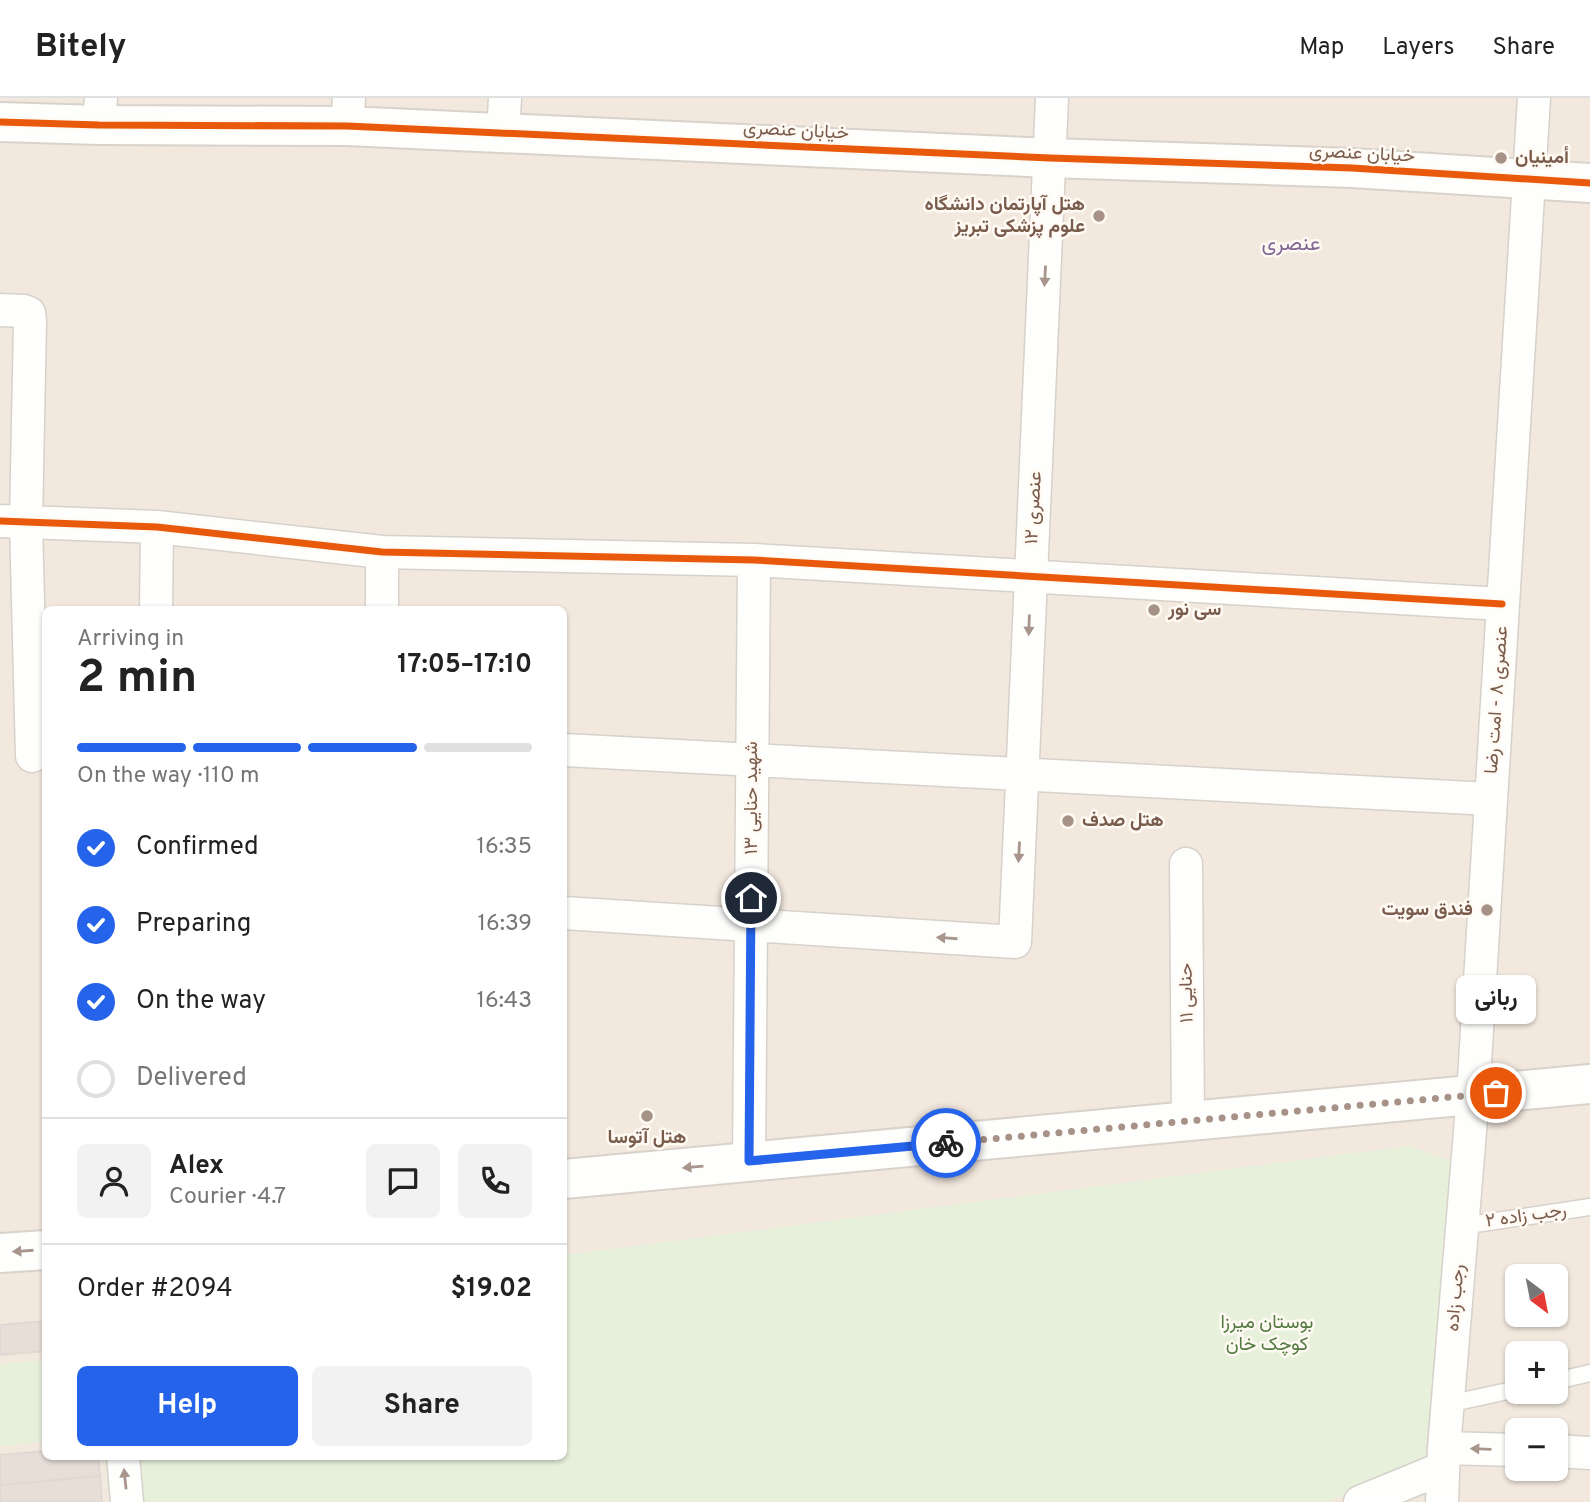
<!DOCTYPE html>
<meta charset="utf-8">
<style>
:root{--surface:#fff;--page:#f2f2f2;--text:#222;--muted:#767676;--line:#e0e0e0;--accent:#2563eb}
body{margin:0;font-family:Overpass,Vazirmatn,sans-serif;background:var(--page);color:var(--text);height:100vh;display:flex;flex-direction:column;font-size:26px;white-space:nowrap}
*{box-sizing:border-box;margin:0}
p{font-size:23px;color:var(--muted)}
.icon{flex:none;width:38px;height:38px;fill:none;stroke:currentColor;stroke-width:2;stroke-linecap:round;stroke-linejoin:round}
.map{position:relative;flex:1;overflow:hidden}
.side{position:absolute;left:42px;top:508px;width:525px;height:854px;display:flex;flex-direction:column;background:var(--surface);border-radius:10px;box-shadow:0 2px 5px #0004}
.side>*{flex:none}
.needle{width:46px;rotate:148deg}
.buttons{position:absolute;left:1505px;top:1166px;display:grid;gap:14px}
.buttons a{display:grid;place-items:center;width:63px;height:63px;border-radius:10px;background:var(--surface);box-shadow:0 2px 5px #0004;font-size:35px}
.pin{position:absolute;display:grid;place-items:center;width:60px;height:60px;color:#fff;margin:-30px;border:4px solid #fff;border-radius:50%;box-shadow:0 2px 7px #0007}
.courier{position:absolute;display:grid;place-items:center;width:70px;height:70px;margin:-35px;border:5px solid #2563eb;border-radius:50%;background:#fff;color:#222;box-shadow:0 2px 9px #0007}
.bubble{position:absolute;height:49px;border-radius:10px;background:var(--surface);box-shadow:0 2px 5px #0004;font-size:23px;font-weight:700;line-height:49px;text-align:center}
.headline em{font-style:normal;font-weight:700}
.headline div{display:flex;flex-direction:column-reverse}
.headline{display:flex;align-items:center;justify-content:space-between;height:119px;padding:0 35px}
h1{font-size:46px;font-weight:700;line-height:52px}
.bar{display:grid;grid-template-columns:repeat(4,1fr);gap:10px 7px;align-content:center;height:84px;padding:0 35px}
.bar i{height:9px;border-radius:5px;background:var(--line)}
.bar .selected{background:var(--accent)}
.bar p{grid-column:span 4}
.line{display:flex;align-items:center;gap:18px;padding:0 35px;border-top:2px solid var(--line)}
.line div{flex:1}
.round{display:grid;place-items:center;flex:none;width:74px;height:74px;border-radius:10px;background:var(--page)}
ol{padding:0 35px;list-style:none}
li{display:flex;align-items:center;gap:21px;height:77px}
li p{margin-inline-start:auto}
li .icon{padding:7px;border-radius:50%;background:var(--accent);color:#fff;stroke-width:4}
li:last-child{color:var(--muted)}
li i{width:38px;height:38px;border:4px solid var(--line);border-radius:50%}
.button{display:flex;gap:14px;margin-top:auto;padding:14px 35px}
.button a{flex:1;height:80px;border-radius:10px;background:var(--accent);color:#fff;font-size:28px;font-weight:700;line-height:80px;text-align:center}
.button a+a{background:var(--page);color:var(--text)}
header{display:flex;align-items:center;gap:42px;box-sizing:border-box;height:98px;padding:0 35px;background:var(--surface);border-bottom:2px solid var(--line)}
header strong{font-size:33px}
nav{display:flex;gap:38px;margin-inline-start:auto;font-size:24px}
.map>svg:first-child{display:block}
.residential{fill:#f2e8de;fill-rule:evenodd}
.green{fill:#e7f0db}
.building{fill:#e6ded7;stroke:#e2d8d2;stroke-width:2}
.lines{fill:none;stroke-linecap:round;stroke-linejoin:round}
.lane-casing{stroke:#d7d1cb;stroke-width:19}
.street-casing{stroke:#d7d1cb;stroke-width:35}
.secondary-casing{stroke:#d9d2cb;stroke-width:42}
.lane{stroke:#fefefd;stroke-width:16}
.street{stroke:#fefefd;stroke-width:32}
.secondary{stroke:#fefefd;stroke-width:38}
.cycleway-casing{stroke:#fffaf3;stroke-width:11}
.cycleway{stroke:#e8590c;stroke-width:7}
.oneway{fill:#a8958b}
.done{stroke:#a69286;stroke-width:7;stroke-dasharray:0 12.6}
.route{stroke:#2563eb;stroke-width:9}
.poi-dot{fill:#a69286;stroke:#fffaf3;stroke-width:2.5}
.labels{text-anchor:middle;dominant-baseline:central;stroke-width:5;stroke-linejoin:round;paint-order:stroke}
.street-label{font-size:19px;fill:#7a5c4d;stroke:#fffaf3}
.poi-label{font-size:19px;font-weight:bold;fill:#7a5c4d;stroke:#fffaf3;text-anchor:start}
.park-label{font-size:19px;fill:#537a41;stroke:#fffaf3}
.neighbourhood-label{font-size:21px;fill:#846695;stroke:#fffaf3}
</style>
<header>
<strong>Bitely</strong>
<nav><a>Map</a><a>Layers</a><a>Share</a></nav>
</header>
<div class="map">
<svg width="1590" height="1404" viewBox="0 0 1590 1404">
<rect width="100%" height="100%" fill="#f9f5f0"/>
<!-- residential -->
<path class="residential" d="M0,0H1590V1404H0ZM46,511H564V1358H46ZM1517,1178H1556V1216H1517ZM1517,1255H1556V1293H1517ZM1517,1332H1556V1370H1517Z"/>
<!-- green -->
<path class="green" d="M1408,1048L1452,1063L1425,1362L1327,1404H109L104,1358H564V1157Z
M45,1262V1344L0,1348V1266Z"/>
<!-- building -->
<path class="building" d="M46,1223V1253L0,1257V1227Z
M46,1353V1358H98L100,1378L0,1387V1357Z
M100,1378L102,1404H0V1387Z"/>
<g class="lines">
<!-- lane casing -->
<g class="lane-casing">
<path id="lane" d="M1462,1128L1590,1109
M1556,1283L1590,1275
M1448,1306L1517,1291"/>
</g>
<!-- street casing -->
<g class="street-casing">
<path id="street" d="M99,27L101,0
M347,28L349,0
M503,35L505,0
M0,212L24,213L29,215L30,223L26,425L32,658
M0,423L157,429L382,454L754,462L1502,506
M156,511L157,429
M382,511V454
M564,652L1490,701
M1186,766L1188,1023
M564,815L1015,844L1052,0
M749,1064L754,462
M1444,1350L1517,1352
M1556,1353L1590,1355
M123,1358L127,1404
M1360,1404L1443,1370
M1442,1404L1444,1350L1473,997L1534,0"/>
</g>
<!-- secondary casing -->
<g class="secondary-casing">
<path id="secondary" d="M0,24L99,27L347,28L1050,60L1352,70L1590,85
M564,1081L1590,986
M0,1155L46,1152"/>
</g>
<!-- lane -->
<use href="#lane" class="lane"/>
<!-- street -->
<use href="#street" class="street"/>
<!-- secondary -->
<use href="#secondary" class="secondary"/>
<!-- cycleway casing -->
<g class="cycleway-casing">
<path id="cycleway" d="M0,24L99,27L347,28L1050,60L1352,70L1590,85
M0,423L157,429L382,454L754,462L1502,506"/>
</g>
<!-- cycleway -->
<use href="#cycleway" class="cycleway"/>
</g>
<!-- one-way arrows -->
<defs><path id="oneway-solid" d="M-6-.8H1V-3.2L6.5 0L1 3.2V.8H-6Z" transform="scale(1.75)"/></defs>
<g class="oneway">
<use href="#oneway-solid" transform="translate(1045 178) rotate(93)"/>
<use href="#oneway-solid" transform="translate(1029 527) rotate(92)"/>
<use href="#oneway-solid" transform="translate(1019 754) rotate(93)"/>
<use href="#oneway-solid" transform="translate(947 840) rotate(-176)"/>
<use href="#oneway-solid" transform="translate(693 1069) rotate(175)"/>
<use href="#oneway-solid" transform="translate(23 1153) rotate(176)"/>
<use href="#oneway-solid" transform="translate(1481 1351) rotate(-178)"/>
<use href="#oneway-solid" transform="translate(125 1381) rotate(-96)"/>
</g>
<g class="lines">
<!-- done -->
<path class="done" d="M946,1045L1496,995"/>
<!-- route -->
<path class="route" d="M751,800L749,1063L946,1045"/>
</g>
<!-- markers -->
<g class="poi-dot">
<circle cx="1501" cy="60" r="7"/>
<circle cx="1099" cy="118" r="7"/>
<circle cx="1154" cy="512" r="7"/>
<circle cx="1068" cy="723" r="7"/>
<circle cx="1487" cy="812" r="7"/>
<circle cx="647" cy="1018" r="7"/>
</g>
<g class="labels">
<!-- street labels -->
<g class="street-label">
<text transform="translate(796 33) rotate(3)">خیابان عنصری</text>
<text transform="translate(1362 56) rotate(3)">خیابان عنصری</text>
<text transform="translate(1034 410) rotate(-87)">عنصری ۱۲</text>
<text transform="translate(1497 602) rotate(-86)">عنصری ۸ - امت رضا</text>
<text transform="translate(752 700) rotate(-90)">شهید حنایی ۱۳</text>
<text transform="translate(1187 895) rotate(-91)">حنایی ۱۱</text>
<text transform="translate(1526 1118) rotate(-8)">رجب زاده ۲</text>
<text transform="translate(1456 1200) rotate(-85)">رجب زاده</text>
</g>
<!-- poi labels -->
<g class="poi-label">
<text x="1515" y="60">أمينيان</text>
<text x="1085" y="107" text-anchor="end">هتل آپارتمان دانشگاه<tspan x="1085" dy="22">علوم پزشکی تبریز</tspan></text>
<text x="1168" y="512">سی نور</text>
<text x="1082" y="723">هتل صدف</text>
<text x="1473" y="812" text-anchor="end">فندق سويت</text>
<text x="647" y="1040" text-anchor="middle">هتل آتوسا</text>
</g>
<!-- park labels -->
<g class="park-label">
<text x="1267" y="1225">بوستان میرزا<tspan x="1267" dy="22">کوچک خان</tspan></text>
</g>
<!-- neighbourhood labels -->
<g class="neighbourhood-label">
<text x="1291" y="146">عنصری</text>
</g>
</g>
</svg>
<div class="buttons">
<a><svg class="needle" viewBox="-14 -14 28 28"><path d="M0-13l5 13h-10z" fill="#e53935"/><path d="M0 13l5-13h-10z" fill="#767676"/></svg></a>
<a>+</a>
<a>−</a>
</div>
<div class="pin" style="left:1496px;top:995px;background:#ea580c"><svg class="icon" aria-label="bag" viewBox="0 0 24 24"><path d="M5 8h14l-1 12H6zM9 8a3 3 0 0 1 6 0"/></svg></div>
<div class="pin" style="left:751px;top:800px;background:#1f2937"><svg class="icon" aria-label="home" viewBox="0 0 24 24"><path d="M3 11l9-7 9 7M6 9v11h12V9"/></svg></div>
<div class="courier" style="left:946px;top:1045px"><svg class="icon" aria-label="bike" viewBox="0 0 24 24"><circle cx="6" cy="16" r="4"/><circle cx="18" cy="16" r="4"/><path d="M6 16l4-8h5l3 8M10 8l3 8H6M13 5h3"/></svg></div>
<div class="bubble" style="left:1456px;top:877px;width:80px">ربانی</div>
<section class="side">
<div class="headline"><div><h1>2 min</h1><p>Arriving in</p></div><em>17:05–17:10</em></div>
<div class="bar"><i class="selected"></i><i class="selected"></i><i class="selected"></i><i></i><p>On the way · 110 m</p></div>
<ol>
<li><svg class="icon" aria-label="check" viewBox="0 0 24 24"><path d="M5 12l5 5 9-10"/></svg>Confirmed<p>16:35</p></li>
<li><svg class="icon" aria-label="check" viewBox="0 0 24 24"><path d="M5 12l5 5 9-10"/></svg>Preparing<p>16:39</p></li>
<li><svg class="icon" aria-label="check" viewBox="0 0 24 24"><path d="M5 12l5 5 9-10"/></svg>On the way<p>16:43</p></li>
<li><i></i>Delivered</li>
</ol>
<div class="line" style="height:126px"><a class="round"><svg class="icon" aria-label="person" viewBox="0 0 24 24"><circle cx="12" cy="8" r="4"/><path d="M4 21q1-7 8-7t8 7"/></svg></a><div><b>Alex</b><p>Courier · 4.7</p></div><a class="round"><svg class="icon" aria-label="chat" viewBox="0 0 24 24"><path d="M4 5h16v11H9l-5 4z"/></svg></a><a class="round"><svg class="icon" aria-label="phone" viewBox="0 0 24 24"><path d="M5 4h4l2 5-3 2q2 4 5 5l2-3 5 2v4C11 20 4 13 5 4z"/></svg></a></div>
<div class="line" style="height:91px"><div>Order #2094</div><b>$19.02</b></div>
<div class="button"><a>Help</a><a>Share</a></div>
</section>
</div>
